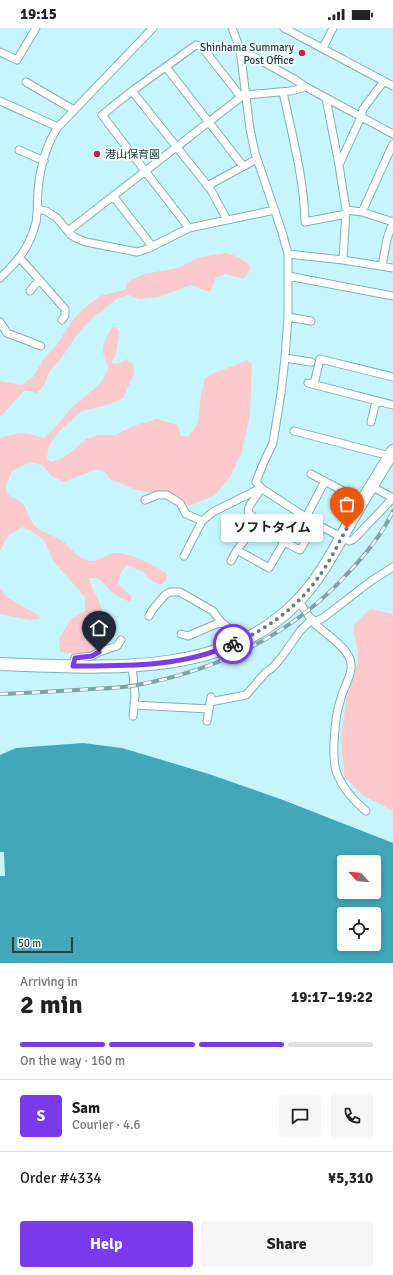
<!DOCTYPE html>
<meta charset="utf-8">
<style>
:root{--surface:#fff;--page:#f6f6f6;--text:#222;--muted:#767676;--line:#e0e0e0;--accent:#7c3aed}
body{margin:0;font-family:Signika,"Noto Sans JP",sans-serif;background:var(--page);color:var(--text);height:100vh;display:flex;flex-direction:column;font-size:15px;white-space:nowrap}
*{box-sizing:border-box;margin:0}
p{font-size:13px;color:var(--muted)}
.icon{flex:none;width:22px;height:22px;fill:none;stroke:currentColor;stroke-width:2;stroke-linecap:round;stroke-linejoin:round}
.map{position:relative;height:935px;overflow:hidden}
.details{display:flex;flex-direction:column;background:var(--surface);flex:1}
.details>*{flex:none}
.needle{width:26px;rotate:296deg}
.tools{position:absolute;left:337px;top:827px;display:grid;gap:8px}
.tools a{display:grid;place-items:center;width:44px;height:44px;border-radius:4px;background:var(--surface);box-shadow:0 2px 6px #0003;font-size:20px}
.scale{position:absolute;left:12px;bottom:10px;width:61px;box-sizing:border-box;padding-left:4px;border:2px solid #2b3e42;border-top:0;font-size:11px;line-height:14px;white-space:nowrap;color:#2b3e42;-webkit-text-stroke:3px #f1fafc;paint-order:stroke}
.pin{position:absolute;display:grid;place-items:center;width:34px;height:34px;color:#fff;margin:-41px -17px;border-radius:50% 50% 50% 0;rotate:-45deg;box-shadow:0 0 4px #0007}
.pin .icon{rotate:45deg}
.courier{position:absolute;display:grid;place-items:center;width:40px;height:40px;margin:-20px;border:3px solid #7c3aed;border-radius:50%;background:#fff;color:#222;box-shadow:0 1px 5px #0007}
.bubble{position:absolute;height:28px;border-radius:4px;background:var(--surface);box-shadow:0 2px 6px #0003;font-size:13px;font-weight:700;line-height:28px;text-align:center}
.summary em{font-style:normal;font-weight:700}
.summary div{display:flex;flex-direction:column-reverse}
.summary{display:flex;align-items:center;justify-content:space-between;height:68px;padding:0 20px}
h1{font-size:26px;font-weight:700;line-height:30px}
.bar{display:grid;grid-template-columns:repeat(4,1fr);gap:6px 4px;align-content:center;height:48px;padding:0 20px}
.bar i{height:5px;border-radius:3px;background:var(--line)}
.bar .selected{background:var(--accent)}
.bar p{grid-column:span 4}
.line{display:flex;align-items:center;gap:10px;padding:0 20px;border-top:1px solid var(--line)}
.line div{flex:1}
.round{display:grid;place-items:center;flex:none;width:42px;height:42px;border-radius:4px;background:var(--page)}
.primary-button{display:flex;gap:8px;margin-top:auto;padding:8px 20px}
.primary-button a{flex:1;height:46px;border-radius:4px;background:var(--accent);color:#fff;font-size:16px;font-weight:700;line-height:46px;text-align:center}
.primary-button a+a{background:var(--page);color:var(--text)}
.status{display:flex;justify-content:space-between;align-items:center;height:28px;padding:0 20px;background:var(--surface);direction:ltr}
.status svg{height:11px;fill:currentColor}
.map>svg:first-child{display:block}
.green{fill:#fcc9cc}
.water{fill:#41a7b9;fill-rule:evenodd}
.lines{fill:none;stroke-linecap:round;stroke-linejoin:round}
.street-casing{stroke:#83afb8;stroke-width:9}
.primary-casing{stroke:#83afb8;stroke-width:14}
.street{stroke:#fff;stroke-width:7}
.primary{stroke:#fff;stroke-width:12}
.rail-casing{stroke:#80a3a9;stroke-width:4}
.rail{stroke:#f1fafc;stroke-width:2.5;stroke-dasharray:8;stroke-linecap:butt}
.done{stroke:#617e84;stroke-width:4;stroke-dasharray:0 7.2}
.route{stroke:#7c3aed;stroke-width:5}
.poi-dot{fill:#ba294b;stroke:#f1fafc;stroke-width:1.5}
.labels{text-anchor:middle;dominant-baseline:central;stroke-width:4;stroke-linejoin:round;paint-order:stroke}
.poi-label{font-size:11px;fill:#2b3e42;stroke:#f1fafc;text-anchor:end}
</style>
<div class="status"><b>19:15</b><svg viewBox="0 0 49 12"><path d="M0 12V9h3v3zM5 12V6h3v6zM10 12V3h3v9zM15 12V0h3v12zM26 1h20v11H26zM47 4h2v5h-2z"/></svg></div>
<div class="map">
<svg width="393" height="935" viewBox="0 0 393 935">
<rect width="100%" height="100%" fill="#c6f5fe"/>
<!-- green -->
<path class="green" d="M227,225L240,230L251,238L249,244L243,251L226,246L216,249L210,264L191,257L158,269L140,271L128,267L116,271L101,284L94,288L76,308L62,329L49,344L44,357L37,365L30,363H24L2,387H0V353L22,357L34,348L43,332L57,316L72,293L81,283L100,268L124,262L129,253L145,246L178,240L200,229Z
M113,299H116L119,304L116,326L112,333L114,336L120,335L127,331L133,336L134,346L123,370L110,376L82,383L57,405L48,421L47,431L52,434L62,430L73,423L86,411L99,407H115L133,398L157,391L178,397L181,408L188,409L198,395L201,365L205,350C218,342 233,339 247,332L252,336L250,386L242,424L230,449L215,467L189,478L164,467L134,461L110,451L106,445L97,441L64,454L53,449L42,437L30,434L12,443L5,460C9,471 14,468 22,475C27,480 29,491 34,497C39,504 53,507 61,512C71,519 76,530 90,533C99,534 109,525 116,525C131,525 156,538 167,546L166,552L160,557L149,551L144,544L127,537L121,544L118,556L132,569L130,574L115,567L98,550H89C95,575 111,576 94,602L97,618L92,627L60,624L59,611L70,592L85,582V569L54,534L44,512L31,503L22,499L8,508L0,523V410C19,404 25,404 44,410C56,400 65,386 76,376C87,365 100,360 106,345C110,338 106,335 104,328C101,319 107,306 113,299Z
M0,561L8,570L40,588L39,591L29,592L0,586Z
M370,581L393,586V783L362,767L344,748L341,713L346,672L358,635V622L354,607V597Z"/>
<!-- water -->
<path class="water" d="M83,715L122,720L209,746L283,772L393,815V935H0V848H5L4,824H0V727L16,720ZM344,834H374V864H344ZM344,886H374V916H344Z"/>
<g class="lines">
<!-- street casing -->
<g class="street-casing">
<path id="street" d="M232,0L240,21L250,101L255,125L282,204L288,226V289L285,330L281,365L273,415L263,436L256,454L261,460L316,496L349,513L354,511L393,470L371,458
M284,0L393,58
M323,20L333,0
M240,21L294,51L306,59L393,106
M0,24L17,32L36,0
M166,39L243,138
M26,54L74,82
M132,63L211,162L227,192
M283,64C292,107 304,150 305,194L346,186
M326,70L339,137
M0,73L58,99
M19,122L44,133
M207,158L257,131
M113,168L152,218
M38,181L46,183L57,190L70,206L76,210L86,214L137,224L147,221L189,200L275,182
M346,182L362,184L393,194
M362,184L393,116
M189,200L102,87L132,63L196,17L202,19L241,69
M68,203L241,69L246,67L291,63L306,59
M288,226L343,232L393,240
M20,230L65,281V287L62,292
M343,232L346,182L339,137L361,89L363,81L384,53
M382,238L387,211L393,194
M288,248L393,268
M0,250C18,233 30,219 36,194C38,184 37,173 38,163C40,140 46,117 58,99L153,0
M30,263L39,252
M288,289L311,293
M0,294L7,305L41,318
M285,330L311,334
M308,355L393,377
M314,356L320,331L393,349
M371,394L376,373
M294,403L390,428
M311,446L362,473
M145,472L157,467H167L180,475L186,486L202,493L213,484L261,460
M306,489L325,453
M259,493L284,514L300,522L316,496
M237,522L269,540L284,514
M184,528L202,493
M231,533L237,522L259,493C256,491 251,488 249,485C245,479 259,467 261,460
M298,573C304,580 308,588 314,595C324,605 343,616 349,629C356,642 344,658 341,670C335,687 330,732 338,748C344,762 354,773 366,783
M149,588L153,581L165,567L170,564H180L213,583L221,594L237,606L240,613
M314,594L323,590L371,553L393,539
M181,606L188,608L221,594
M132,637L135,667L133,688
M73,638L75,630L92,628L99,624L117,618L121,612
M210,674L246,667L266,644L271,641L281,630L300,603L312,591
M134,677L209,681
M207,693L211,669"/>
</g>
<!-- primary casing -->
<g class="primary-casing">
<path id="primary" d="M0,636C98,639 223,652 298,573C320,550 334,523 349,496C363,471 378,448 393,423"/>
</g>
<!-- street -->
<use href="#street" class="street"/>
<!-- primary -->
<use href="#primary" class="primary"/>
<!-- rail casing -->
<g class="rail-casing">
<path id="rail" d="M0,666C30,665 61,663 91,661C108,660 126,660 142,656C220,641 294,605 347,546C365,527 382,507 393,483"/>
</g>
<!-- rail -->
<use href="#rail" class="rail"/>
</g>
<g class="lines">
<!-- done -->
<path class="done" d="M233,616C273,598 302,576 326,538C334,525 340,512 347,500"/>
<!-- route -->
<path class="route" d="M99,624L92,628L75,630L73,638C127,638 183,639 233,616"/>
</g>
<!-- markers -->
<g class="poi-dot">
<circle cx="302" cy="25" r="4"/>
<circle cx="97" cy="126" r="4"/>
</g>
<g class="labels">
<!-- poi labels -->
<g class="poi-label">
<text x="294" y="19">Shinhama Summary<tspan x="294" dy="13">Post Office</tspan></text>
<text x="105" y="126" text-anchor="start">港山保育園</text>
</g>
</g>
</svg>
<div class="tools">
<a><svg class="needle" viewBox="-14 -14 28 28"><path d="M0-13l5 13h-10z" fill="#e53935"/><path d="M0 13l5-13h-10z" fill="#767676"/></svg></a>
<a><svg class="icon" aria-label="locate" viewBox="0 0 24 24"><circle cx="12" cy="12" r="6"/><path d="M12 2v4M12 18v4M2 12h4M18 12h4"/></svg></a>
</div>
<div class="scale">50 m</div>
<div class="pin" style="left:347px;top:500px;background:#ea580c"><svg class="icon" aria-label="bag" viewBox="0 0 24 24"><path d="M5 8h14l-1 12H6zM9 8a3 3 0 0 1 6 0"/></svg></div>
<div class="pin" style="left:99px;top:624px;background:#1f2937"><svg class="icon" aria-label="home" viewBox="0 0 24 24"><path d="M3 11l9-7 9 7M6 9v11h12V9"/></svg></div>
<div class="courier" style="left:233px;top:616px"><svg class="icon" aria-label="bike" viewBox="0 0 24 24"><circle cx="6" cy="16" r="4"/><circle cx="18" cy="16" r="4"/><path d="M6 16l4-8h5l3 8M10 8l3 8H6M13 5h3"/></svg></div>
<div class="bubble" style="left:221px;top:486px;width:102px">ソフトタイム</div>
</div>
<section class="details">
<div class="summary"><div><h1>2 min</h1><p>Arriving in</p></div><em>19:17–19:22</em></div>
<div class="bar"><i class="selected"></i><i class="selected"></i><i class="selected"></i><i></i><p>On the way · 160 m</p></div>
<div class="line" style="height:72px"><b class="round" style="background:var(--accent);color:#fff">S</b><div><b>Sam</b><p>Courier · 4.6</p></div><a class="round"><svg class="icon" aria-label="chat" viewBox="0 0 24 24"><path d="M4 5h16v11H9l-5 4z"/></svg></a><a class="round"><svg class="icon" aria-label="phone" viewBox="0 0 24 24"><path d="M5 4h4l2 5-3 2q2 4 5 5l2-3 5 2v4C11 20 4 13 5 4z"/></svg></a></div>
<div class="line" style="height:52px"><div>Order #4334</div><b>¥5,310</b></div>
<div class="primary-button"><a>Help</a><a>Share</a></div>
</section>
